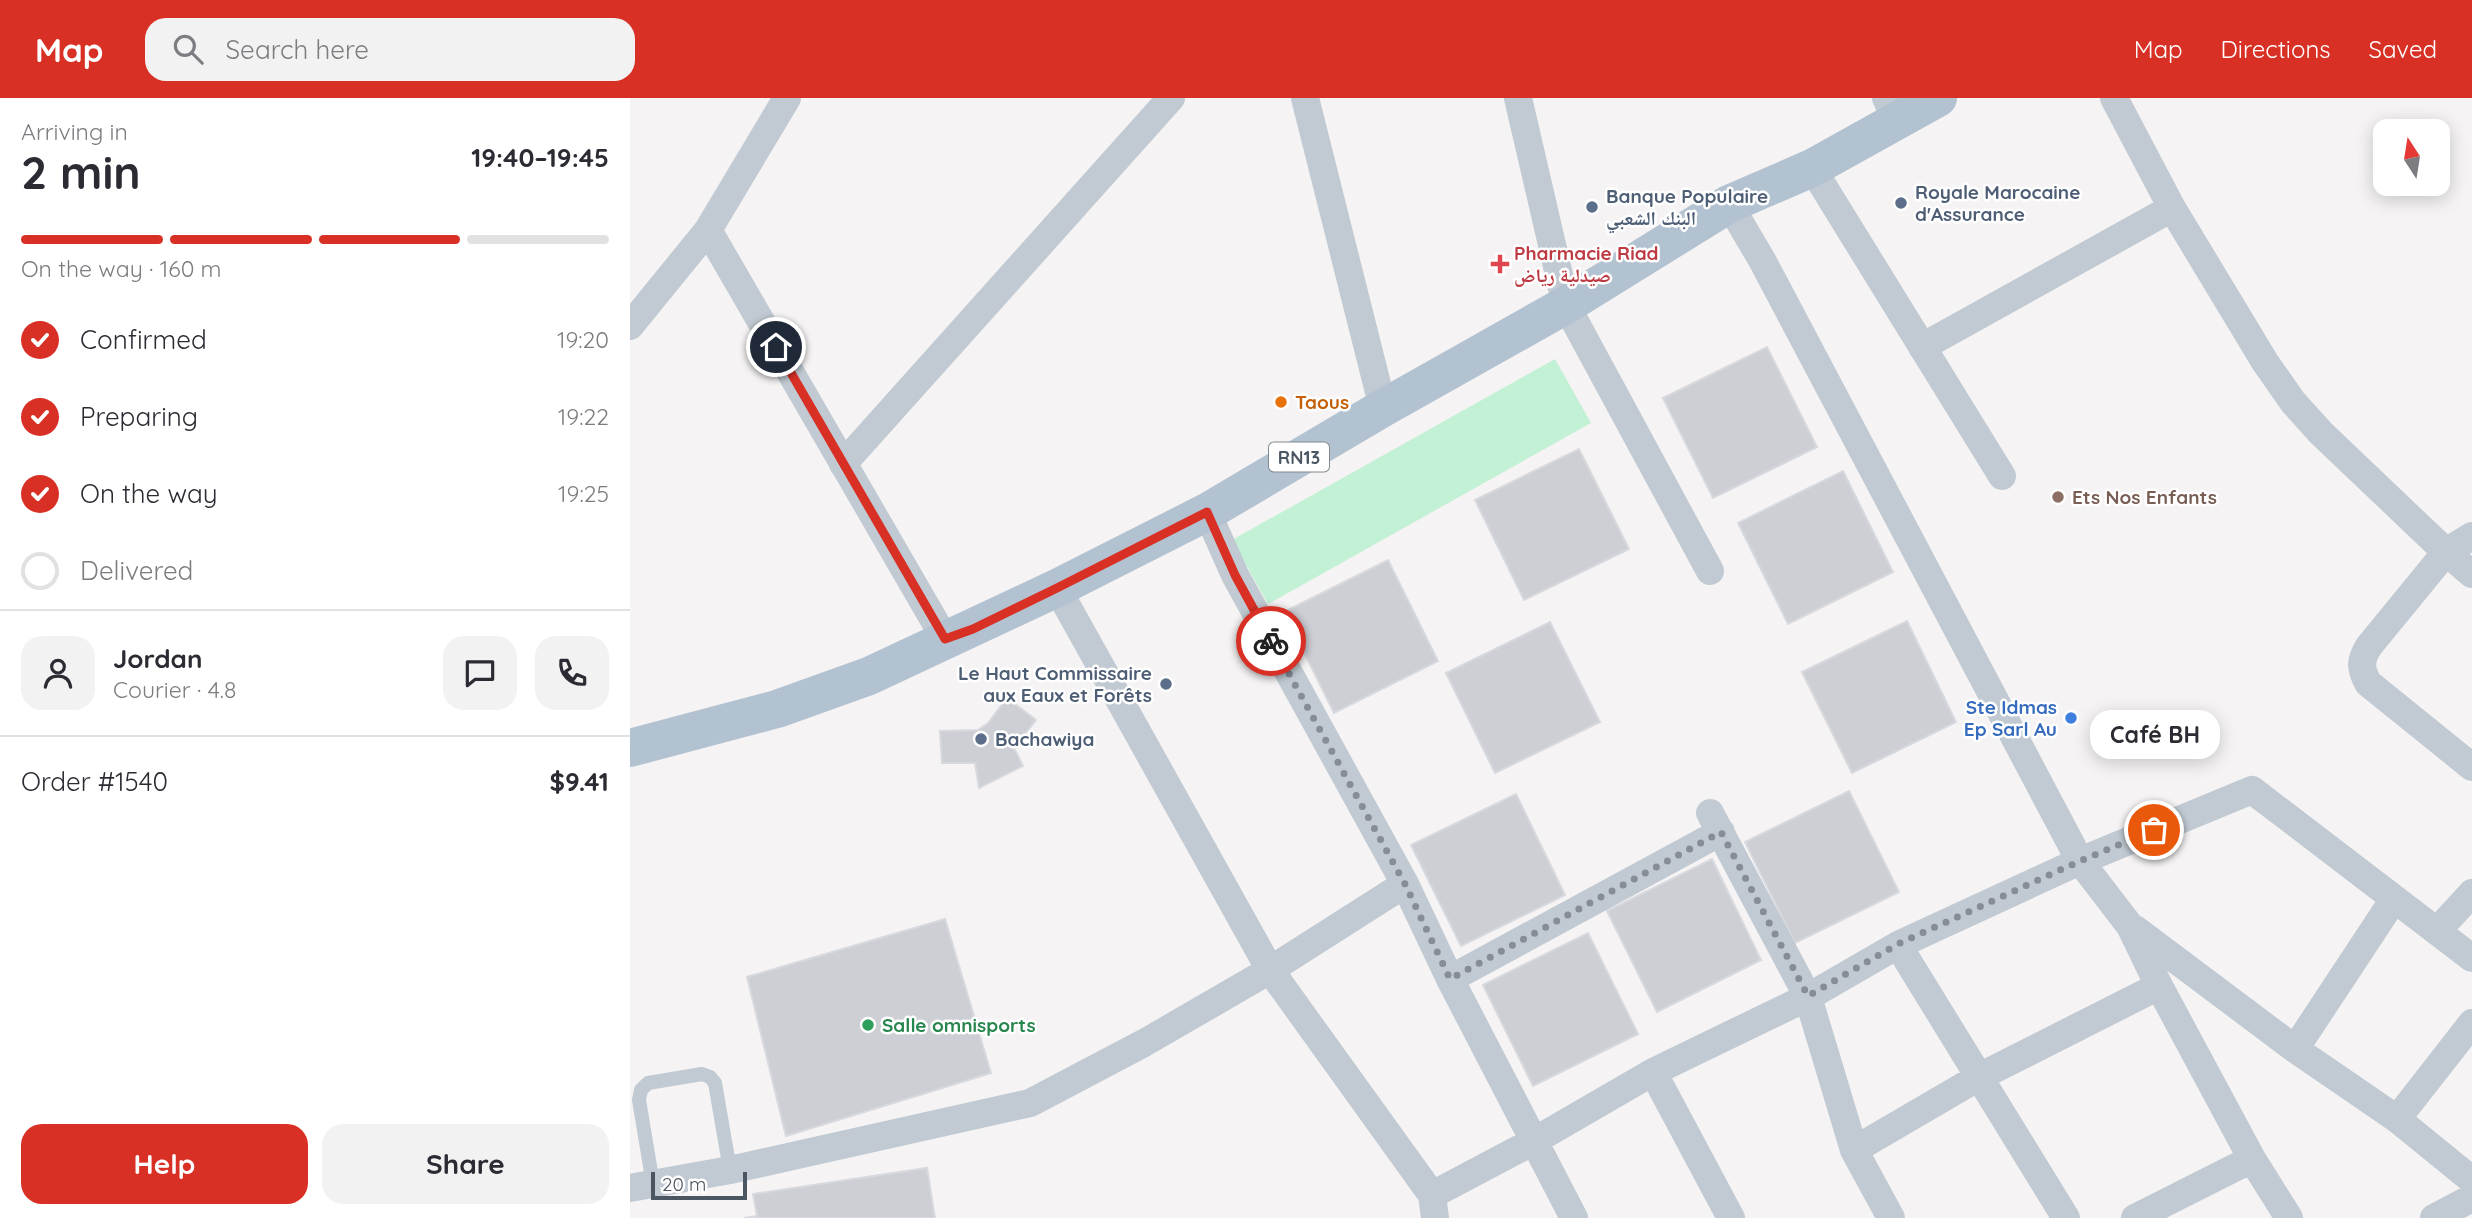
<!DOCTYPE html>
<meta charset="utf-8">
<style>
:root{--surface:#fff;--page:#f2f2f3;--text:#2b2b33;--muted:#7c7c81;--line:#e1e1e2;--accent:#d93025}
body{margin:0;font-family:Quicksand,"Noto Naskh Arabic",sans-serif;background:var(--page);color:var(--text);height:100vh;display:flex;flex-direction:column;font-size:26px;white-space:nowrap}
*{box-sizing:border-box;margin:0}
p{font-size:23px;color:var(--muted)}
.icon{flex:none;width:38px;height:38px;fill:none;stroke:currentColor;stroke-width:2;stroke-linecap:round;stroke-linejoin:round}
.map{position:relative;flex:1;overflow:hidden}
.panel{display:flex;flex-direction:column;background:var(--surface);width:630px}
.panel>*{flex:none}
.needle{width:46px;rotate:348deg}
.controls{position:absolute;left:1743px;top:21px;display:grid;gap:14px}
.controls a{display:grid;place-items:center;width:77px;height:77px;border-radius:14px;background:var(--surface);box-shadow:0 4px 18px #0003;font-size:35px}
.scale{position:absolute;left:21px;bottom:18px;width:96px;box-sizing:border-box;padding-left:7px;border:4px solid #4a5661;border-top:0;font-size:19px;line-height:24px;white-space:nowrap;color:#4a5661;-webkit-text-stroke:5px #fff;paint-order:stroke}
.pin{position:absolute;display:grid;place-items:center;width:60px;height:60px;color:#fff;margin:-30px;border:4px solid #fff;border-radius:50%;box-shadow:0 2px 7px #0007}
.courier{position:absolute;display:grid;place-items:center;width:70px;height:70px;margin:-35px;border:5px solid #d93025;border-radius:50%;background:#fff;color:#222;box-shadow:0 2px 9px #0007}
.bubble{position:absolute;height:49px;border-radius:21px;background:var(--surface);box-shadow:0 4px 18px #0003;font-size:23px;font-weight:800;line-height:49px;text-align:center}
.headline em{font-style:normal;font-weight:800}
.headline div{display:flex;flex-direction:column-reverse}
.headline{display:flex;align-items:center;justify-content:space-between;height:119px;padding:0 21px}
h1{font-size:46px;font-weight:800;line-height:52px}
.bar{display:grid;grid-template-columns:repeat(4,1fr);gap:10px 7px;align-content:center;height:84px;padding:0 21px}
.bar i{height:9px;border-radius:5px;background:var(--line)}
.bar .on{background:var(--accent)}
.bar p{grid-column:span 4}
.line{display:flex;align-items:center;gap:18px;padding:0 21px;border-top:2px solid var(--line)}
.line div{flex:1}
.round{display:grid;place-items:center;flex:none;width:74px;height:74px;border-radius:21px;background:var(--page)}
ol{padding:0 21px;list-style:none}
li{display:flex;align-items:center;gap:21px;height:77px}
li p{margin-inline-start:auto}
li .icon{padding:7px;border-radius:50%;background:var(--accent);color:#fff;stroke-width:4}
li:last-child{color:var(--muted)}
li i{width:38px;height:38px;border:4px solid var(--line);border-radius:50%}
.primary-button{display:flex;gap:14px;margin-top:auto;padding:14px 21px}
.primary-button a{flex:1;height:80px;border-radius:21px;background:var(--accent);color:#fff;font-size:28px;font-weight:800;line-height:80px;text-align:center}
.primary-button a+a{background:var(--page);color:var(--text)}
header{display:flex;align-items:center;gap:42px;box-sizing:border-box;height:98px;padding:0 35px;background:var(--accent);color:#fff}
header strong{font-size:33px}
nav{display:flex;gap:38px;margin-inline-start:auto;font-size:24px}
.search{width:490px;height:63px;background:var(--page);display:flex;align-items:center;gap:18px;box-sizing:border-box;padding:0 24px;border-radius:21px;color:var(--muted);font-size:26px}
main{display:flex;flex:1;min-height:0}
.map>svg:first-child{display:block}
.green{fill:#c3f1d5}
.building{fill:#cdcfd5;stroke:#d7d9de;stroke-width:2}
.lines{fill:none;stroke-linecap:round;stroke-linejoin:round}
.lane{stroke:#c1cad2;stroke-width:14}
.street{stroke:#c1cad2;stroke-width:28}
.primary{stroke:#b3c2d1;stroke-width:38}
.done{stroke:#868d94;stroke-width:7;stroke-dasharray:0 12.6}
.route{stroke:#d93025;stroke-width:9}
.service-dot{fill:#5c6f8a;stroke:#fff;stroke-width:2.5}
.health-dot{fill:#e0444e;stroke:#fff;stroke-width:2.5}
.food-dot{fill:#e8710a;stroke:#fff;stroke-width:2.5}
.education-dot{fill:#8d6e63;stroke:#fff;stroke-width:2.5}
.shop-dot{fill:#3f7fe0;stroke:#fff;stroke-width:2.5}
.leisure-dot{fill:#2e9e5b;stroke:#fff;stroke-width:2.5}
.labels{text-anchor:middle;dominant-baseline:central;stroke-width:5;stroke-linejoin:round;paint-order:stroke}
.shield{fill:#fff;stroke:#808990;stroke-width:2}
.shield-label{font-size:18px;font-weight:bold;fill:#4a5661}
.service-label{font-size:19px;font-weight:bold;fill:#4e5e75;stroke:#fff;text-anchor:start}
.health-label{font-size:19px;font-weight:bold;fill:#be3a42;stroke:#fff;text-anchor:start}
.food-label{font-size:19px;font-weight:bold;fill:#c56008;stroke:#fff;text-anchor:start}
.education-label{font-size:19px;font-weight:bold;fill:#785e54;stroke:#fff;text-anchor:start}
.shop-label{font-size:19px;font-weight:bold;fill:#366cbe;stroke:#fff;text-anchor:end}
.leisure-label{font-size:19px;font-weight:bold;fill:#27864d;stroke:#fff;text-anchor:start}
</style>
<header>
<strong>Map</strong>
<div class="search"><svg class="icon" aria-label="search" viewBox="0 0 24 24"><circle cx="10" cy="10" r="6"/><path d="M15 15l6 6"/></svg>Search here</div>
<nav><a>Map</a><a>Directions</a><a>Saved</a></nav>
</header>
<main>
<section class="panel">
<div class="headline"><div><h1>2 min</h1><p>Arriving in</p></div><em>19:40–19:45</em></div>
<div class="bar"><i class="on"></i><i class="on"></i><i class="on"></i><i></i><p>On the way · 160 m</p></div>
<ol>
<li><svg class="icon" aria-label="check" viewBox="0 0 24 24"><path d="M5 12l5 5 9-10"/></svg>Confirmed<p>19:20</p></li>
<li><svg class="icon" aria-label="check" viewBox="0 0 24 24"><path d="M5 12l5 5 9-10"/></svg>Preparing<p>19:22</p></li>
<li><svg class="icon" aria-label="check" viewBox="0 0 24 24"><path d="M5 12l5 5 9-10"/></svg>On the way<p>19:25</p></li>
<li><i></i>Delivered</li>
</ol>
<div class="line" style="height:126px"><a class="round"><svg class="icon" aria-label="person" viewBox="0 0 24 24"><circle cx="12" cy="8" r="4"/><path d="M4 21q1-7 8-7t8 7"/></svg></a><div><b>Jordan</b><p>Courier · 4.8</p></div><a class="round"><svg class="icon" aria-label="chat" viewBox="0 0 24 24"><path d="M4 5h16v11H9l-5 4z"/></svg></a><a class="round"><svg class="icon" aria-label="phone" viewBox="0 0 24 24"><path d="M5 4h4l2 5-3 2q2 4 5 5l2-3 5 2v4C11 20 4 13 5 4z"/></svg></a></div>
<div class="line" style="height:91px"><div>Order #1540</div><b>$9.41</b></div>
<div class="primary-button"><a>Help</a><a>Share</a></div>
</section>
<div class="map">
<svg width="1842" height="1120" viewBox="0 0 1842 1120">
<rect width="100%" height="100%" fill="#f5f3f3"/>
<!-- green -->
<path class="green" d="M925,261L961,325L638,506L602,442Z"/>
<!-- building -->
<path class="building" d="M1137,249L1187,349L1083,400L1033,300Z
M949,351L999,451L894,502L845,402Z
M1213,373L1263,474L1158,526L1108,425Z
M758,462L808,563L704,615L654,514Z
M1277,523L1326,624L1222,675L1172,574Z
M920,524L970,624L865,675L816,575Z
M377,600L406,622L384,650L393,668L349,690L345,665H312L310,633L348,632L358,625Z
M1219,693L1269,794L1165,845L1115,744Z
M886,696L935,797L831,848L781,747Z
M1082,761L1131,862L1027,914L977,813Z
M315,821L361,975L156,1038L117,879Z
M958,835L1008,936L903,988L853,887Z
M297,1070L305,1120H114L127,1118L123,1096Z"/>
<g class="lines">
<!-- lane -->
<path class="lane" d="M23,1086L9,1002L11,992L18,985L72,976L80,979L85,985L100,1072"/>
<!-- street -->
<path class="street" d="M675,0L753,310
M888,0L936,207L1080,473
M1256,0L1266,23
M1484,0L1542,110L1635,264L1663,304L1691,335L1816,454L1842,476
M1182,70L1372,378
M1099,106L1132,162L1450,763L1500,828L1529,888L1622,1061L1659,1120
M78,132L315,541
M0,228L78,132L157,0
M1292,249L1542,110
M213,366L541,0
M577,414L605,477L775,786L820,881L944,1120
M1842,438L1816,454L1739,548C1730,562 1730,570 1738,585L1842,669
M427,490L640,872L802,1097L805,1120
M1080,715L1178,899L1224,1052L1261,1120
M1505,831L1665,951L1767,1021L1842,1082
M1807,833L1842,795
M1268,847L1436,1120
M820,881L1091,734
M1665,951L1764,801
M1023,974L1101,1120
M1767,1021L1842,925
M1224,1052L1349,979L1529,888
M0,1090L100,1072L400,1005L514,945L640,872L775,786
M802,1097L904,1043L1023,974L1178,899L1268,847L1450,763L1622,692L1842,860
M1505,1120L1622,1061
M1804,1120L1842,1100"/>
<!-- primary -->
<path class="primary" d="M0,650L147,611L239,578L427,490L577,414L753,310L936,207L1099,106L1182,70L1308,0"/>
</g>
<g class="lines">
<!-- done -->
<path class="done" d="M641,543L775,786L820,881L1091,734L1178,898L1268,846L1450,763L1524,732"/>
<!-- route -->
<path class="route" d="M146,249L315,541L343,531L427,490L577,414L605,477L641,543"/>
</g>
<!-- markers -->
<g class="service-dot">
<circle cx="1271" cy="105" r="7"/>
<circle cx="962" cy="109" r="7"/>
<circle cx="536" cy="586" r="7"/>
<circle cx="351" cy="641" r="7"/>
</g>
<path class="health-dot" d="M866.5 155.5h7v7h7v7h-7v7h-7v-7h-7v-7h7z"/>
<circle class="food-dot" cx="651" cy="304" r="7"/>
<circle class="education-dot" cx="1428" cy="399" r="7"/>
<circle class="shop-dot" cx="1441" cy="620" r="7"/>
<circle class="leisure-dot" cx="238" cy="927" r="7"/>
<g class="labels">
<!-- shield labels -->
<rect class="shield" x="639" y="344.5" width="60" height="29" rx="5"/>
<g class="shield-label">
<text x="669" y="359">RN13</text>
</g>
<!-- service labels -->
<g class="service-label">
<text x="1285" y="94">Royale Marocaine<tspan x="1285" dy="22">d'Assurance</tspan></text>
<text x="976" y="98">Banque Populaire<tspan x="976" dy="22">البنك الشعبي</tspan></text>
<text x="522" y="575" text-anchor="end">Le Haut Commissaire<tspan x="522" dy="22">aux Eaux et Forêts</tspan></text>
<text x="365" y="641">Bachawiya</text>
</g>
<!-- health labels -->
<g class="health-label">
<text x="884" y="155">Pharmacie Riad<tspan x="884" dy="22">صيدلية رياض</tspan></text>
</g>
<!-- food labels -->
<g class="food-label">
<text x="665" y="304">Taous</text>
</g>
<!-- education labels -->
<g class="education-label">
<text x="1442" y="399">Ets Nos Enfants</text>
</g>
<!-- shop labels -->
<g class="shop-label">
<text x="1427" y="609">Ste Idmas<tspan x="1427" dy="22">Ep Sarl Au</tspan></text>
</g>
<!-- leisure labels -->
<g class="leisure-label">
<text x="252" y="927">Salle omnisports</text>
</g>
</g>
</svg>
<div class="controls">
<a><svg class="needle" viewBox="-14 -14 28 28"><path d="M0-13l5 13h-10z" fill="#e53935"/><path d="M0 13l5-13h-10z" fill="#7c7c81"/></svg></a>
</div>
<div class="scale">20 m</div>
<div class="pin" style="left:1524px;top:732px;background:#ea580c"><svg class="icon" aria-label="bag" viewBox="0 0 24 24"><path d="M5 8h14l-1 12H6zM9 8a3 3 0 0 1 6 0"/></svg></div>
<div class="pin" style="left:146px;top:249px;background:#1f2937"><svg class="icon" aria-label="home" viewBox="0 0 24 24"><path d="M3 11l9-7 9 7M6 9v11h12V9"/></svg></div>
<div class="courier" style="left:641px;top:543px"><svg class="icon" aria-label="bike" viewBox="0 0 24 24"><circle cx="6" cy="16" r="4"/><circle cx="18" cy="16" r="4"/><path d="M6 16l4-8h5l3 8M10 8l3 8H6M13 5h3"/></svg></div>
<div class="bubble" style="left:1460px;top:612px;width:130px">Café BH</div>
</div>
</main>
